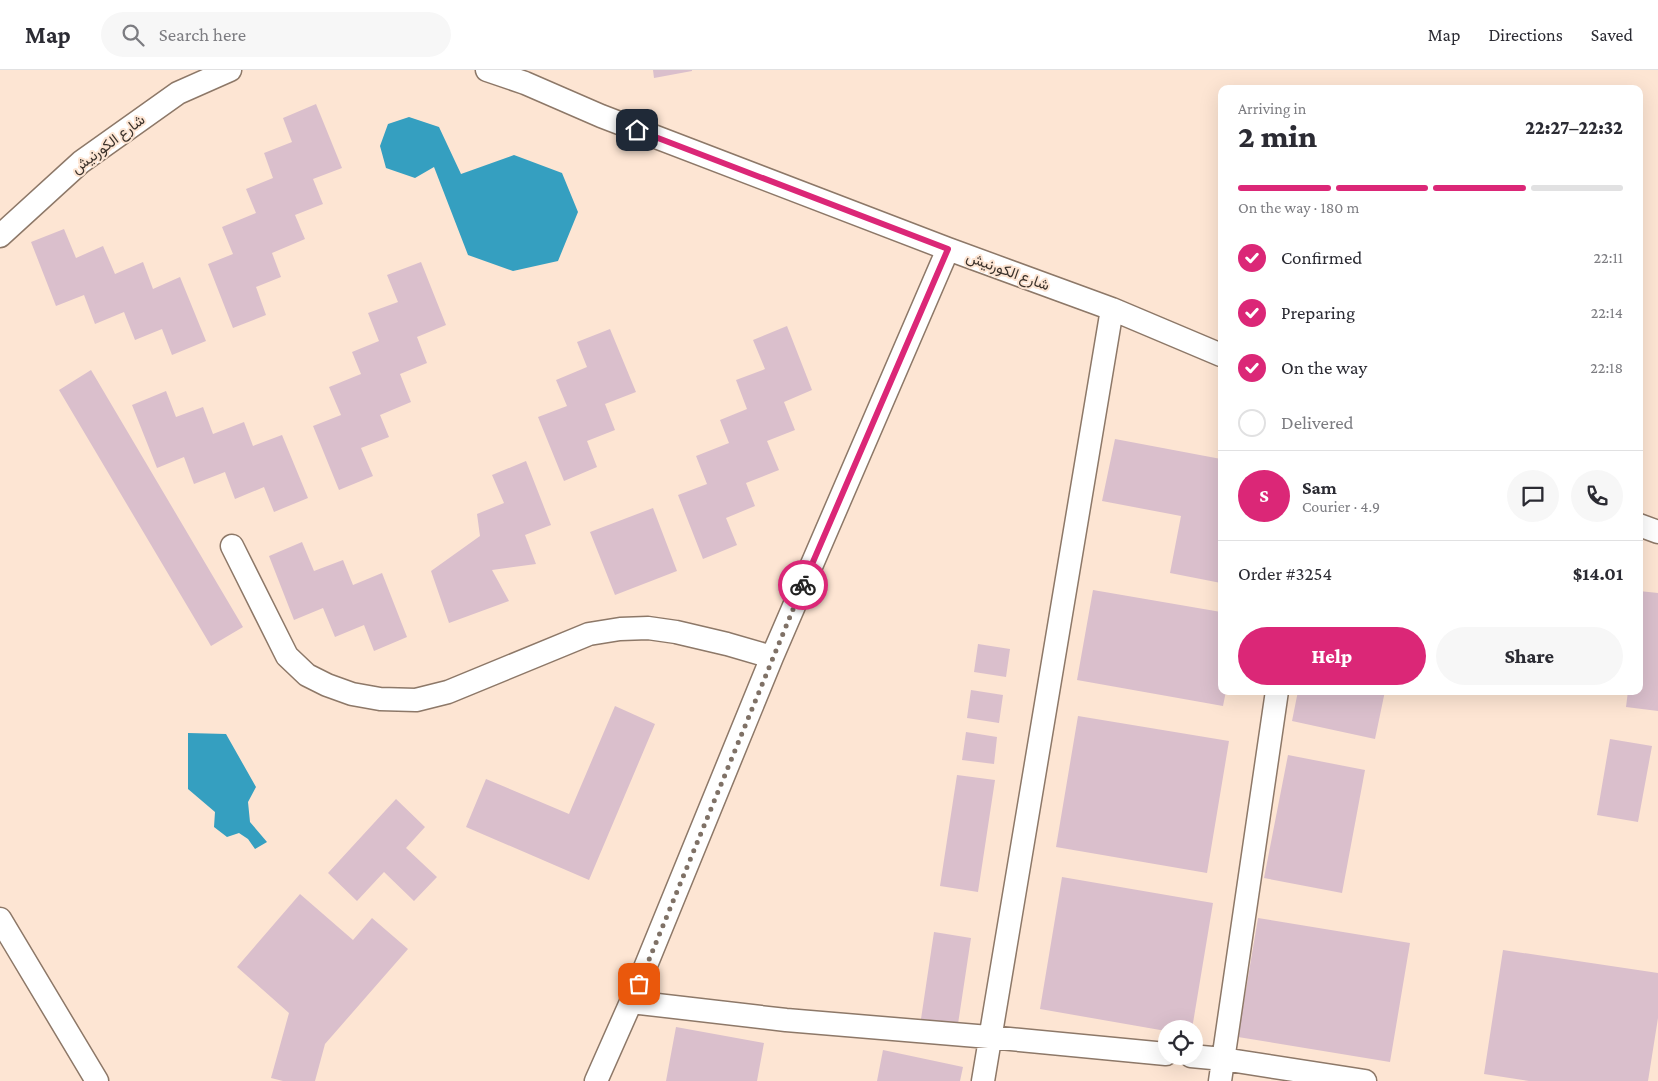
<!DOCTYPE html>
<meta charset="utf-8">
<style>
:root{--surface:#fff;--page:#f7f7f7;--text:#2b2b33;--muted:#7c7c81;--line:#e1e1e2;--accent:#db2777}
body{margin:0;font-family:"Crimson Pro",Vazirmatn,serif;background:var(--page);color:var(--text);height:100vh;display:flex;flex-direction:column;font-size:19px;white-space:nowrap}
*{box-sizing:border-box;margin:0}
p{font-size:16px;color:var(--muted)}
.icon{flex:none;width:28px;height:28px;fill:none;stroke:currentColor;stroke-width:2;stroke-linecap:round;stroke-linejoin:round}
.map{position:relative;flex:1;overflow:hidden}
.drawer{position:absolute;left:1218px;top:15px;width:425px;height:610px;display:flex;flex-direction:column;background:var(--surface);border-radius:10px;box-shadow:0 5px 20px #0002}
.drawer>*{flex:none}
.buttons{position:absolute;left:1158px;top:950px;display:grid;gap:10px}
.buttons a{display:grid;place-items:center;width:45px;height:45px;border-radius:50%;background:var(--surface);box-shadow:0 5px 20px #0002;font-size:25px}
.pin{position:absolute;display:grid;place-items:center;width:42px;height:42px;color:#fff;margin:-21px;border-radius:10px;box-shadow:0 2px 8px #0006}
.courier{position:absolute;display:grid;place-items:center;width:50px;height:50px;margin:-25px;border:4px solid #db2777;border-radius:50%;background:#fff;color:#222;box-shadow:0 1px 6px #0007}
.overview em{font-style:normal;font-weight:800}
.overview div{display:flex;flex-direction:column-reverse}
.overview{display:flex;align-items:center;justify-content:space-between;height:85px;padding:0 20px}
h1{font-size:32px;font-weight:800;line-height:38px}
.bar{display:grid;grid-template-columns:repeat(4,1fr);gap:8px 5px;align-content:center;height:60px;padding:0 20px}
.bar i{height:6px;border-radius:4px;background:var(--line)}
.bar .on{background:var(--accent)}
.bar p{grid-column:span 4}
.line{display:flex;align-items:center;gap:12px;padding:0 20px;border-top:1px solid var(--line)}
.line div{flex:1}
.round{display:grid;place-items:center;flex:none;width:52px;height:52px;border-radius:26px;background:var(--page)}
ol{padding:0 20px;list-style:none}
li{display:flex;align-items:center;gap:15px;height:55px}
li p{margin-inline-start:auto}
li .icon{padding:5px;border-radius:50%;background:var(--accent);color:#fff;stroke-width:4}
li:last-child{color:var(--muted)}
li i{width:28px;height:28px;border:2px solid var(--line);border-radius:50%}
.cta{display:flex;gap:10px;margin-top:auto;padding:10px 20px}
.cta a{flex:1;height:58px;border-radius:30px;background:var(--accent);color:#fff;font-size:20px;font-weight:800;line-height:58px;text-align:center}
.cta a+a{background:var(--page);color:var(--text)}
header{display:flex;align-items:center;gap:30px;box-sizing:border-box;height:70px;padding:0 25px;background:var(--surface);border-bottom:1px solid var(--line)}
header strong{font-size:24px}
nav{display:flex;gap:28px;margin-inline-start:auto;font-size:18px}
.search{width:350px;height:45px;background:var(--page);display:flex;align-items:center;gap:12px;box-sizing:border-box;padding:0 18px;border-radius:28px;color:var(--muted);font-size:19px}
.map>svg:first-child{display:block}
.water{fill:#359fc0}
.building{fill:#dabfcc}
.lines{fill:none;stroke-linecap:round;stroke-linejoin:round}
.street-casing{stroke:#8d7868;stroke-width:25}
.street{stroke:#fff;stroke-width:22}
.done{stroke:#7f7166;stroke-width:5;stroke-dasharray:0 9}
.route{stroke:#db2777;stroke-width:6}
.labels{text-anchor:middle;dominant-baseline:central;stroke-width:4;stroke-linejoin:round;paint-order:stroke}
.street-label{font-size:15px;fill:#3b322b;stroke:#fde5d3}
</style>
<header>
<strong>Map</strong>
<div class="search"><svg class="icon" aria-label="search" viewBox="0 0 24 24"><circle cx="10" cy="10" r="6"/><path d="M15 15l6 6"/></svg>Search here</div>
<nav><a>Map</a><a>Directions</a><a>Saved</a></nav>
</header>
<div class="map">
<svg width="1658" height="1011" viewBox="0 0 1658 1011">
<rect width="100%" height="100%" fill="#fde5d3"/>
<!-- water -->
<path class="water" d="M409,47L439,57L461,104L514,85L562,103L578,142L558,191L513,201L468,185L434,97L415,108L386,98L380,76L388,54Z
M188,663L226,664L256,717L248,732L250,752L267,772L255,779L248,769L239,763L227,767L214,757L215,742L188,719Z"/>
<!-- building -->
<path class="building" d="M653,0H692V1L654,8Z
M316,34L342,98L313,109L323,134L295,145L305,169L272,183L281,207L256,217L266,245L233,258L208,194L233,184L222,157L256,143L246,119L273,108L264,83L292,72L283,48Z
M64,159L76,188L103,176L115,204L143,192L153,219L180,207L206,271L172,285L162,259L135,270L124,242L95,254L84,225L56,236L31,172Z
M421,192L446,255L417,267L427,293L400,304L411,332L380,345L389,367L361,378L373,406L339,420L313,356L341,345L329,317L361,304L352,282L379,271L368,243L398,232L387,205Z
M787,256L812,320L784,332L795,360L767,371L779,400L746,413L755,436L726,448L737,475L703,489L678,425L707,414L696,386L729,373L720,350L747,339L736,310L765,299L753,270Z
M610,259L636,322L605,334L615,360L587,371L597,397L564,411L538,347L567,336L556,310L587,297L577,272Z
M91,300L243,557L211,576L59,320Z
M166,321L176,347L203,337L213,364L244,352L253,376L282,365L308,428L274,442L264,417L235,429L225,402L194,414L184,387L157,398L132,335Z
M1115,369L1221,389V513L1170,503L1181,446L1102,431Z
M526,391L551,455L525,465L536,494L492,500L509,531L449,553L431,501L480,466L477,444L504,433L492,405Z
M653,438L677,501L615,525L590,462Z
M302,472L314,501L343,490L353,515L382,503L407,567L374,581L364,555L335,567L323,538L294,550L269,486Z
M1093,520L1221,542V621H1226L1223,636L1077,610Z
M1639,521L1658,523V641L1626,637L1628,621H1639Z
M978,574L1010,579L1006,607L974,602Z
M971,620L1003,625L999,653L967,648Z
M1298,621H1385L1375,669L1292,651Z
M615,636L655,654L589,810L466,757L486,709L569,744Z
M1078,646L1229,671L1207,803L1056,777Z
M966,662L997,667L994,694L962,690Z
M1610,669L1652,676L1638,752L1597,745Z
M1288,685L1365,700L1342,823L1264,808Z
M957,705L995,710L978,822L940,816Z
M396,729L425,757L406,778L437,807L414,831L384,802L357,831L328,803Z
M1062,807L1213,833L1192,959H1166V961L1040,939Z
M300,824L353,870L372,848L408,879L325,974L315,1011H283L271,1008L289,943L237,897Z
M1258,848L1410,873L1390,992L1238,967Z
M934,862L971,868L958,954L921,949Z
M1503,880L1658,903V948L1648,1011H1529L1484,1004Z
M676,957L764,973L757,1011H666Z
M883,980L963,997L960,1011H877Z"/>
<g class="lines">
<!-- street casing -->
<g class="street-casing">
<path id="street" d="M487,0L525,13L601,46L948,179L1112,239L1221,285
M0,166L81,92L178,23L230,0
M1639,455L1658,462
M232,476L287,586L307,605L327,615L352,624L380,629L416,630L448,622L589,564L620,559L648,558L676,562L727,574L772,587
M0,849L97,1011
M631,932L786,950L989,967L1166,984
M1191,986L1223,989L1365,1011
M596,1011L631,932L772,587L948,179
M983,1011L1112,239
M1220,1011L1277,621"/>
</g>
<!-- street -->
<use href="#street" class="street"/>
</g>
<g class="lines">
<!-- done -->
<path class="done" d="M639,914L803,515"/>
<!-- route -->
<path class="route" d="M637,60L948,179L803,515"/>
</g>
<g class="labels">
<!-- street labels -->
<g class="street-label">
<text transform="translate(108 74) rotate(-37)">شارع الكورنيش</text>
<text transform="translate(1008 201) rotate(20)">شارع الكورنيش</text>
</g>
</g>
</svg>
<div class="buttons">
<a><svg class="icon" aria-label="locate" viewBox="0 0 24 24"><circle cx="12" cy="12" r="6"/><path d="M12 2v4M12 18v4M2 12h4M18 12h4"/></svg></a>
</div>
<div class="pin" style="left:639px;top:914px;background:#ea580c"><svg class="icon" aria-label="bag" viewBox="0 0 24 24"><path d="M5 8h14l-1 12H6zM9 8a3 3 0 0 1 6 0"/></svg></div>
<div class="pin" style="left:637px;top:60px;background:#1f2937"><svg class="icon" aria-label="home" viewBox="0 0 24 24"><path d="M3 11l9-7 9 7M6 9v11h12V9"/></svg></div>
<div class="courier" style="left:803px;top:515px"><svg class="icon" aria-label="bike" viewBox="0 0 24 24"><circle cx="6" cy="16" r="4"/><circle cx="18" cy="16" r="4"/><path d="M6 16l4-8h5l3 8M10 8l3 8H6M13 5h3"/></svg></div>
<section class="drawer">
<div class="overview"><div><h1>2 min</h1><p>Arriving in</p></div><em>22:27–22:32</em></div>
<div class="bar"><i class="on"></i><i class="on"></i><i class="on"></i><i></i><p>On the way · 180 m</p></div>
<ol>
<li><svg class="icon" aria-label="check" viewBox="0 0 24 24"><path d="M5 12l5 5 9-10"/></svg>Confirmed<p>22:11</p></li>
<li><svg class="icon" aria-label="check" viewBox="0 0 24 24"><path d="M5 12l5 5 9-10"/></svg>Preparing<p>22:14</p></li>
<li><svg class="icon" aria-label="check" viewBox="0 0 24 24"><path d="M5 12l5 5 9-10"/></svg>On the way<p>22:18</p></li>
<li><i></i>Delivered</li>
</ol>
<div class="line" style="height:90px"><b class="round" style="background:var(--accent);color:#fff">S</b><div><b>Sam</b><p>Courier · 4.9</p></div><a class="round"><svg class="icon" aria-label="chat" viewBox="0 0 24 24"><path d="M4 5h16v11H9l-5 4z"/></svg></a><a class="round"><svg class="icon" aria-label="phone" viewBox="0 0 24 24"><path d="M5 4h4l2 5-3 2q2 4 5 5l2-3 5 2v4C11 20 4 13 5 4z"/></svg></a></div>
<div class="line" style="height:65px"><div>Order #3254</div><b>$14.01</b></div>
<div class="cta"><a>Help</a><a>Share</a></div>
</section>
</div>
